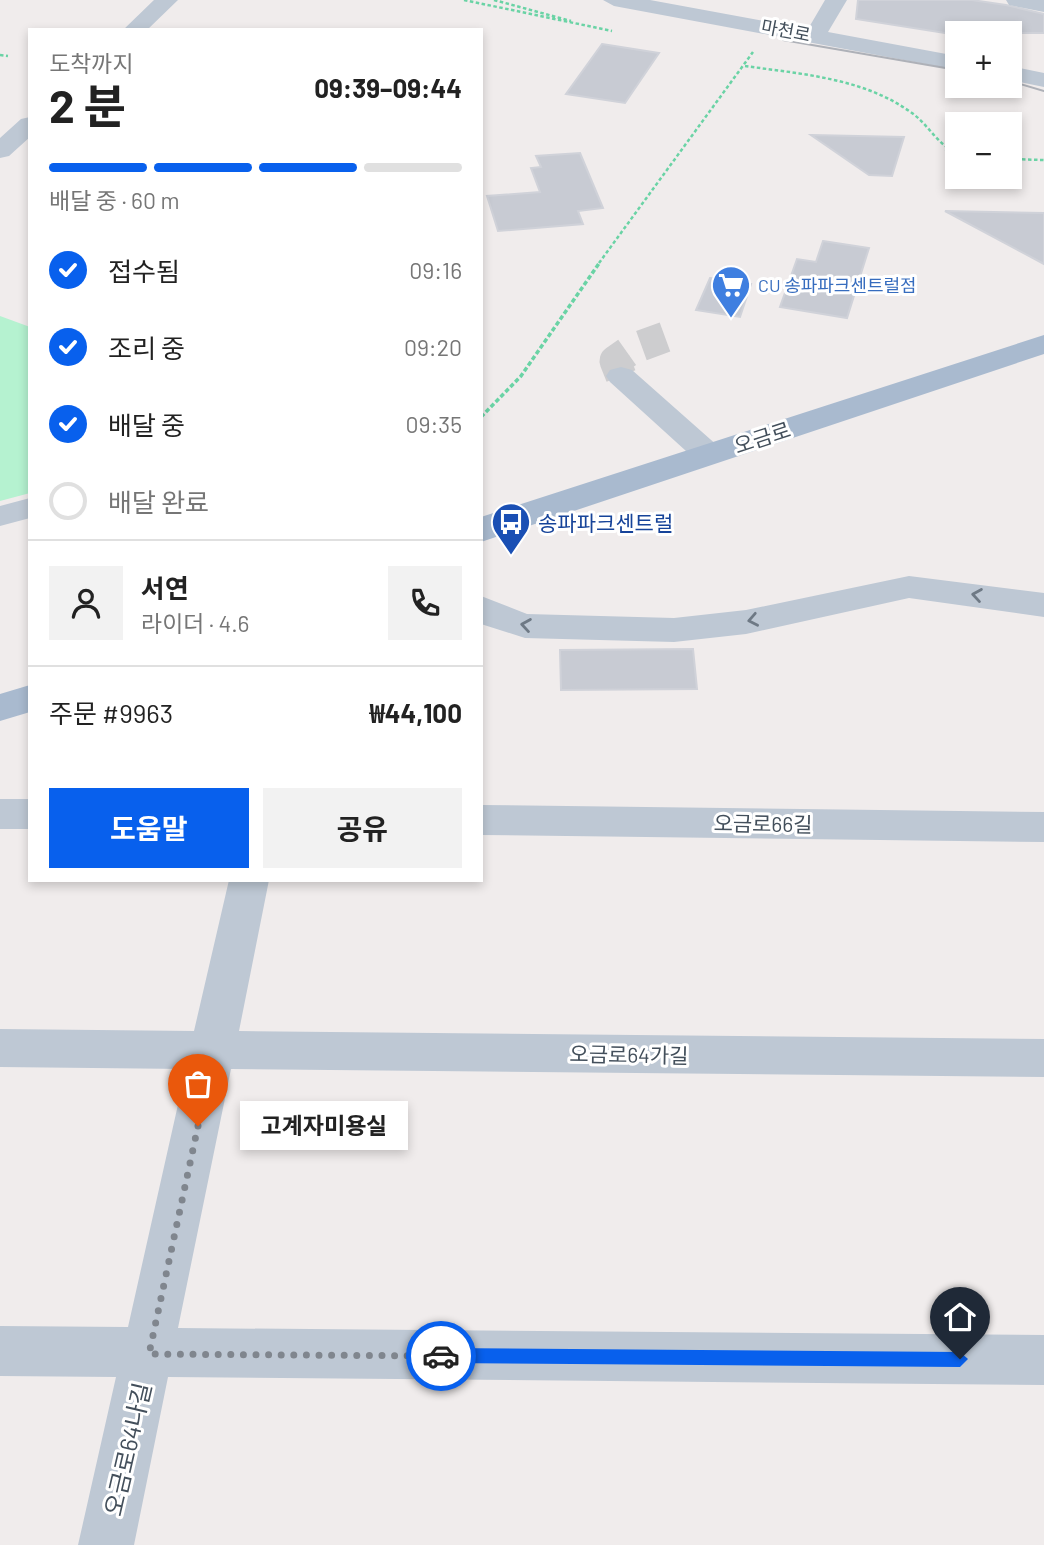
<!DOCTYPE html>
<html lang="ko">
<meta charset="utf-8">
<style>
:root{--surface:#fff;--page:#f2f2f2;--text:#222;--muted:#767676;--line:#e0e0e0;--accent:#0860ed}
body{margin:0;font-family:Barlow,"Noto Sans KR",sans-serif;background:var(--page);color:var(--text);height:100vh;display:flex;flex-direction:column;font-size:26px;white-space:nowrap}
*{box-sizing:border-box;margin:0}
p{font-size:23px;color:var(--muted)}
.icon{flex:none;width:38px;height:38px;fill:none;stroke:currentColor;stroke-width:2;stroke-linecap:round;stroke-linejoin:round}
.map{position:relative;flex:1;overflow:hidden}
.panel{position:absolute;left:28px;top:28px;width:455px;height:854px;display:flex;flex-direction:column;background:var(--surface);border-radius:0px;box-shadow:0 4px 10px #0003}
.panel>*{flex:none}
.controls{position:absolute;left:945px;top:21px;display:grid;gap:14px}
.controls a{display:grid;place-items:center;width:77px;height:77px;border-radius:0px;background:var(--surface);box-shadow:0 4px 10px #0003;font-size:35px}
.pin{position:absolute;display:grid;place-items:center;width:60px;height:60px;color:#fff;margin:-72px -30px;border-radius:50% 50% 50% 0;rotate:-45deg;box-shadow:0 0 7px #0007}
.pin .icon{rotate:45deg}
.courier{position:absolute;display:grid;place-items:center;width:70px;height:70px;margin:-35px;border:5px solid #0860ed;border-radius:50%;background:#fff;color:#222;box-shadow:0 2px 9px #0007}
.bubble{position:absolute;height:49px;border-radius:0px;background:var(--surface);box-shadow:0 4px 10px #0003;font-size:23px;font-weight:700;line-height:49px;text-align:center}
.overview em{font-style:normal;font-weight:700}
.overview div{display:flex;flex-direction:column-reverse}
.overview{display:flex;align-items:center;justify-content:space-between;height:119px;padding:0 21px}
h1{font-size:46px;font-weight:700;line-height:52px}
.bar{display:grid;grid-template-columns:repeat(4,1fr);gap:10px 7px;align-content:center;height:84px;padding:0 21px}
.bar i{height:9px;border-radius:5px;background:var(--line)}
.bar .selected{background:var(--accent)}
.bar p{grid-column:span 4}
.line{display:flex;align-items:center;gap:18px;padding:0 21px;border-top:2px solid var(--line)}
.line div{flex:1}
.round{display:grid;place-items:center;flex:none;width:74px;height:74px;border-radius:0px;background:var(--page)}
ol{padding:0 21px;list-style:none}
li{display:flex;align-items:center;gap:21px;height:77px}
li p{margin-inline-start:auto}
li .icon{padding:7px;border-radius:50%;background:var(--accent);color:#fff;stroke-width:4}
li:last-child{color:var(--muted)}
li i{width:38px;height:38px;border:4px solid var(--line);border-radius:50%}
.button{display:flex;gap:14px;margin-top:auto;padding:14px 21px}
.button a{flex:1;height:80px;border-radius:0px;background:var(--accent);color:#fff;font-size:28px;font-weight:700;line-height:80px;text-align:center}
.button a+a{background:var(--page);color:var(--text)}
.map>svg:first-child{display:block}
.green{fill:#b5f2d0}
.building{fill:#c8cbd3;stroke:#d0d2d9;stroke-width:2}
.lines{fill:none;stroke-linecap:round;stroke-linejoin:round}
.minor-tunnel{stroke:#cdcdcf;stroke-width:31;stroke-dasharray:31 16;stroke-linecap:butt}
.path-far1{stroke:#6ad3a5;stroke-width:2.5;stroke-dasharray:3.5 2.5;stroke-linecap:butt}
.path{stroke:#6ad3a5;stroke-width:3.5;stroke-dasharray:4.5 2.5;stroke-linecap:butt}
.minor{fill:#bec8d4;fill-rule:evenodd}
.major{fill:#a9bacf;fill-rule:evenodd}
.tram{stroke:#aeb1b8;stroke-width:2}
.oneway{stroke:#6e7985}
.route{fill:#0860ed}
.done{stroke:#80868e;stroke-width:7;stroke-dasharray:0 12.6}
.labels{text-anchor:middle;dominant-baseline:central;stroke-width:6;stroke-linejoin:round;paint-order:stroke}
.far-street-label{font-size:18px;fill:#434f5b;stroke:#fff}
.far-shop-label{font-size:18px;fill:#366cbe;stroke:#fff;text-anchor:start}
.street-label{font-size:21px;fill:#434f5b;stroke:#fff}
.transit-label{font-size:21px;fill:#164399;stroke:#fff;text-anchor:start}
.near-street-label{font-size:24px;fill:#434f5b;stroke:#fff}
</style>
<div class="map">
<svg width="1044" height="1545" viewBox="0 0 1044 1545">
<rect width="100%" height="100%" fill="#f0ecec"/>
<!-- green -->
<path class="green" d="M0,316L30,327V493L0,501Z"/>
<!-- building -->
<path class="building" d="M858,0H972L1006,5L1044,14V33H945L856,19Z
M602,44L659,53L625,103L566,94Z
M811,135L904,137L892,176L869,175Z
M580,153L603,208L578,211L583,224L498,231L487,196L540,192L531,168L541,167L536,156Z
M945,211L1044,213V264Z
M823,241L869,248L847,318L780,307L797,259L816,262Z
M710,278L751,284L740,317L696,310Z
M693,649L697,689L561,690L560,650Z"/>
<g class="lines">
<!-- minor-tunnel -->
<path class="minor-tunnel" d="M621,376L615,361L632,349L665,337"/>
<!-- path-far1 -->
<path class="path-far1" d="M464,0L612,31
M494,0L571,21
M0,55L8,56
M745,66C801,74 862,78 909,111C928,123 936,144 957,153
M973,86L993,90
M970,89L995,94
M946,150L958,190
M1010,159L1044,160
M599,263L753,52"/>
<!-- path -->
<path class="path" d="M481,417L521,376L600,262"/>
<!-- minor -->
<path class="minor" d="M154,0H178L147,30H123Z
M603,0H650L808,29L825,0H847L828,32L957,56V70L614,6Z
M1006,0H1044V12L1009,5Z
M1010,66L1044,73V87L1010,80Z
M30,117V137L9,156L0,158V138L21,119Z
M621,367L632,370L719,447L724,454L719,461L708,463L697,461L610,382L606,376L610,370Z
M30,498V518L0,526V506Z
M909,576L1044,593V617L909,598L746,634L674,642L525,638L481,624V596L527,614L674,618L746,610Z
M0,799H30V829H0Z
M481,805L1044,812V842L481,835Z
M229,880H269L239,1031L1044,1039V1077L231,1069L178,1328L1044,1335V1385L168,1377L134,1545H78L116,1377L0,1376V1326L128,1327L186,1069L0,1067V1029L194,1031Z"/>
<!-- major -->
<path class="major" d="M1044,335V354L481,542V517Z
M30,685V712L0,721V694Z"/>
<!-- tram -->
<path class="tram" d="M783,40L957,70
M1010,81L1044,91"/>
</g>
<!-- one-way arrows -->
<defs><path id="oneway-chevron" d="M-2-3.5L2.5 0L-2 3.5" fill="none" stroke-width="1.6" stroke-linecap="round" stroke-linejoin="round" transform="scale(1.75)"/></defs>
<g class="oneway">
<use href="#oneway-chevron" transform="translate(977 595) rotate(-171)"/>
<use href="#oneway-chevron" transform="translate(753 620) rotate(169)"/>
<use href="#oneway-chevron" transform="translate(526 625) rotate(-171)"/>
</g>
<!-- route -->
<path class="route" d="M441,1348L960,1352L968,1359L960,1367L441,1363L433,1356Z"/>
<g class="lines">
<!-- done -->
<path class="done" d="M198,1126L149,1354L441,1356"/>
</g>
<!-- icons -->
<defs>
<g id="supermarket-pin" transform="scale(2.0125)"><path d="M0 17L-7.5 6A9.5 9.5 0 1 1 7.5 6Z" fill="#3f7fe0" stroke="#fff"/><path d="M-6-5.5h2.5l.6 2H6L4.5 2H-2.5L-4.4-4H-6ZM-1.5 3.2a1.3 1.3 0 1 0 .1 0ZM3 3.2a1.3 1.3 0 1 0 .1 0Z" fill="#fff"/></g>
<g id="bus-pin" transform="scale(2.0125)"><path d="M0 17L-7.5 6A9.5 9.5 0 1 1 7.5 6Z" fill="#1a4fb4" stroke="#fff"/><path d="M-5-6H5V4H4V6H2V4H-2V6H-4V4H-5ZM-3.5-4V0h7V-4ZM-3.5 1.2v1.5H-2V1.2ZM2 1.2v1.5H3.5V1.2Z" fill="#fff"/></g>
</defs>
<g fill-rule="evenodd">
<use href="#supermarket-pin" x="731" y="285"/>
<use href="#bus-pin" x="511" y="522"/>
</g>
<g class="labels">
<!-- far-street labels -->
<g class="far-street-label">
<text transform="translate(786 30) rotate(11)">마천로</text>
</g>
<!-- far-shop labels -->
<g class="far-shop-label">
<text x="758" y="285">CU 송파파크센트럴점</text>
</g>
<!-- street labels -->
<g class="street-label">
<text transform="translate(762 437) rotate(-18)">오금로</text>
<text transform="translate(763 823) rotate(1)">오금로66길</text>
<text transform="translate(629 1054) rotate(1)">오금로64가길</text>
</g>
<!-- transit labels -->
<g class="transit-label">
<text x="538" y="522">송파파크센트럴</text>
</g>
<!-- near-street labels -->
<g class="near-street-label">
<text transform="translate(127 1449) rotate(-77)">오금로64나길</text>
</g>
</g>
</svg>
<div class="controls">
<a>+</a>
<a>−</a>
</div>
<div class="pin" style="left:198px;top:1126px;background:#ea580c"><svg class="icon" aria-label="bag" viewBox="0 0 24 24"><path d="M5 8h14l-1 12H6zM9 8a3 3 0 0 1 6 0"/></svg></div>
<div class="pin" style="left:960px;top:1359px;background:#1f2937"><svg class="icon" aria-label="home" viewBox="0 0 24 24"><path d="M3 11l9-7 9 7M6 9v11h12V9"/></svg></div>
<div class="courier" style="left:441px;top:1356px"><svg class="icon" aria-label="car" viewBox="0 0 24 24"><path d="M5 17H2v-5l4-1 3-4h7l3 4 3 1v5h-3M9 17h6M6 11h13"/><circle cx="7" cy="17" r="2"/><circle cx="17" cy="17" r="2"/></svg></div>
<div class="bubble" style="left:240px;top:1101px;width:168px">고계자미용실</div>
<section class="panel">
<div class="overview"><div><h1>2 분</h1><p>도착까지</p></div><em>09:39–09:44</em></div>
<div class="bar"><i class="selected"></i><i class="selected"></i><i class="selected"></i><i></i><p>배달 중 · 60 m</p></div>
<ol>
<li><svg class="icon" aria-label="check" viewBox="0 0 24 24"><path d="M5 12l5 5 9-10"/></svg>접수됨<p>09:16</p></li>
<li><svg class="icon" aria-label="check" viewBox="0 0 24 24"><path d="M5 12l5 5 9-10"/></svg>조리 중<p>09:20</p></li>
<li><svg class="icon" aria-label="check" viewBox="0 0 24 24"><path d="M5 12l5 5 9-10"/></svg>배달 중<p>09:35</p></li>
<li><i></i>배달 완료</li>
</ol>
<div class="line" style="height:126px"><a class="round"><svg class="icon" aria-label="person" viewBox="0 0 24 24"><circle cx="12" cy="8" r="4"/><path d="M4 21q1-7 8-7t8 7"/></svg></a><div><b>서연</b><p>라이더 · 4.6</p></div><a class="round"><svg class="icon" aria-label="phone" viewBox="0 0 24 24"><path d="M5 4h4l2 5-3 2q2 4 5 5l2-3 5 2v4C11 20 4 13 5 4z"/></svg></a></div>
<div class="line" style="height:91px"><div>주문 #9963</div><b>₩44,100</b></div>
<div class="button"><a>도움말</a><a>공유</a></div>
</section>
</div>
